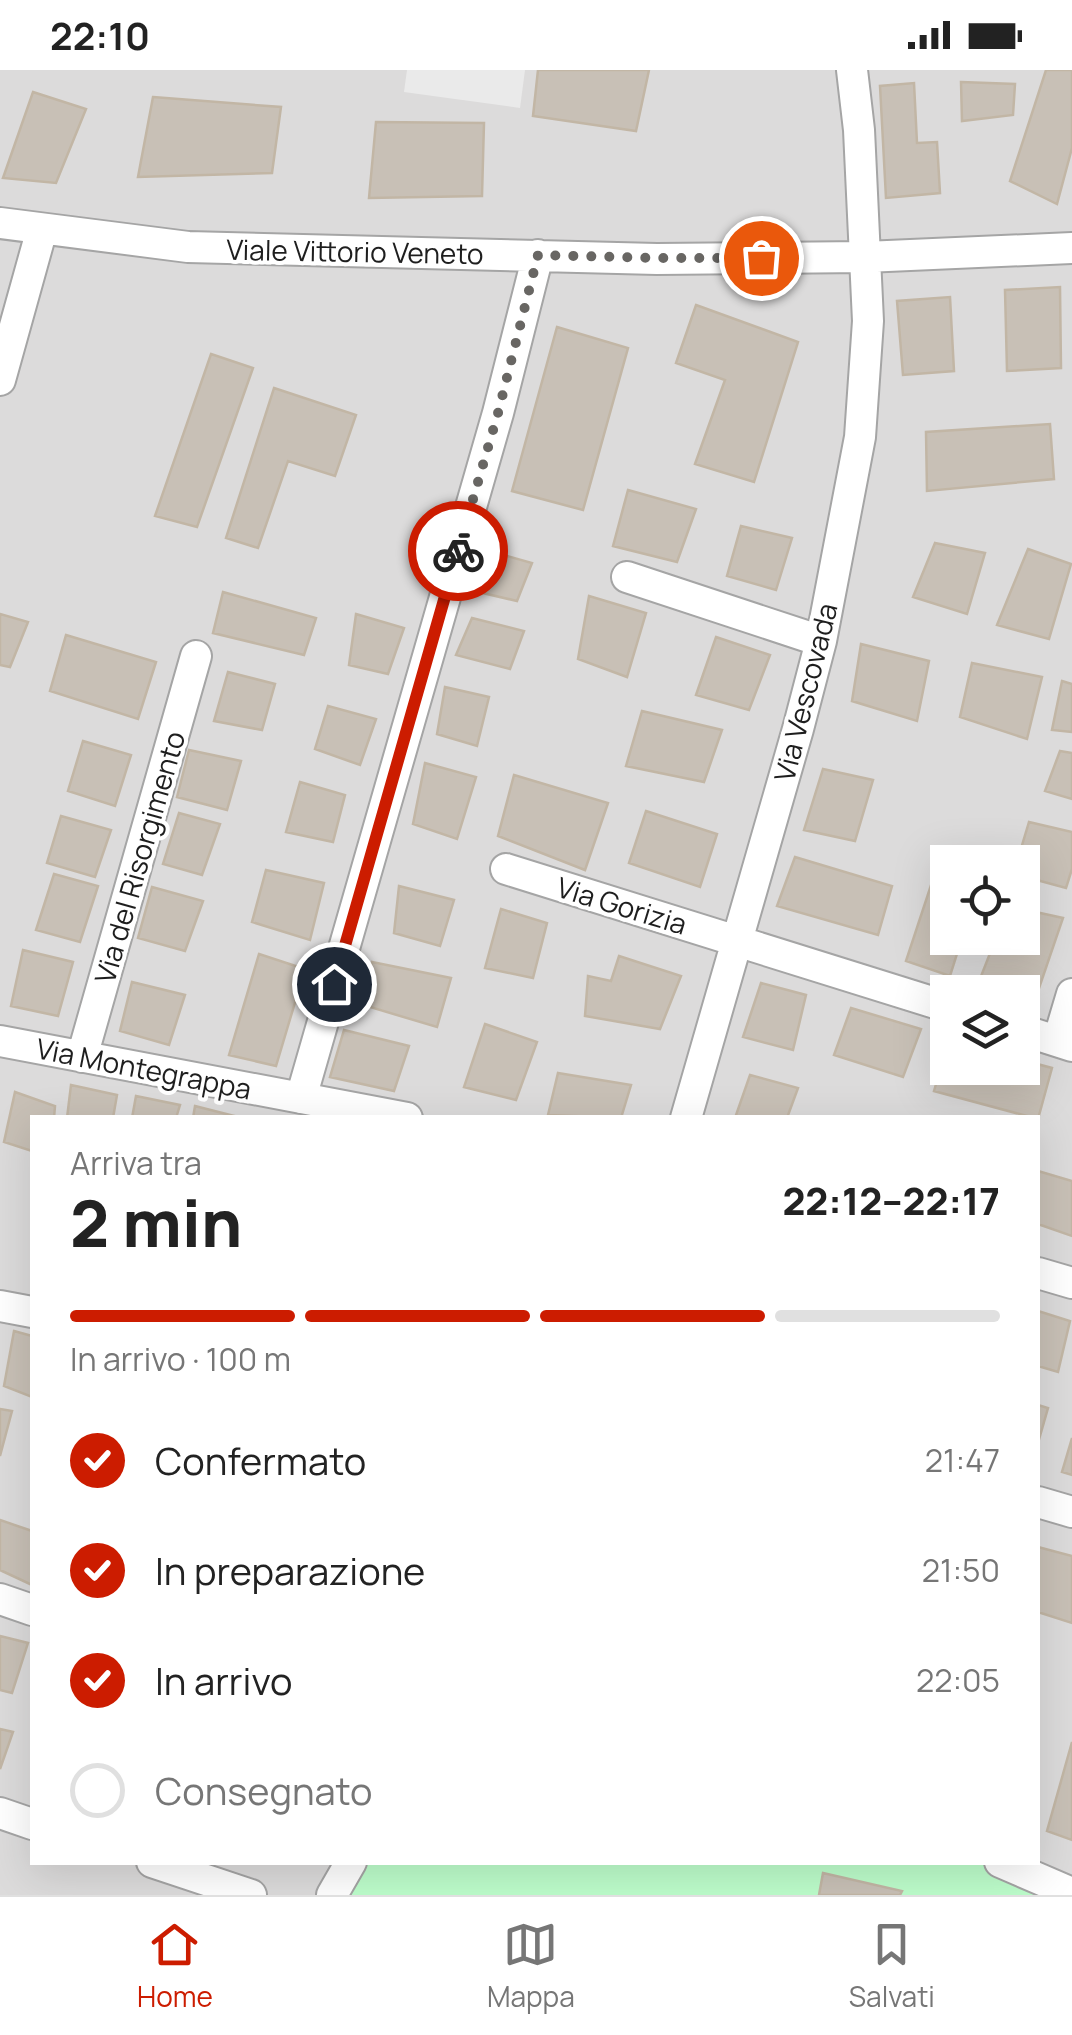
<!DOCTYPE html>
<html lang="it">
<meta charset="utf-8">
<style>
:root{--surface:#fff;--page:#f2f2f2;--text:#222;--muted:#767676;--line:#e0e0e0;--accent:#cc1c00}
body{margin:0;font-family:Manrope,sans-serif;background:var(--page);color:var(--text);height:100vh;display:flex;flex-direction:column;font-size:38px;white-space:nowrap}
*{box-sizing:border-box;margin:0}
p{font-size:32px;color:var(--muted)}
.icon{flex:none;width:55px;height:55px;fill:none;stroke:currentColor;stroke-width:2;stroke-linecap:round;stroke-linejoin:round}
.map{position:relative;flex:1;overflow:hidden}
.drawer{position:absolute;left:30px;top:1045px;width:1010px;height:750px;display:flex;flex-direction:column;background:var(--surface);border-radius:0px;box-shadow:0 10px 40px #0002}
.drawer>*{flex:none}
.fabs{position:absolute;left:930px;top:775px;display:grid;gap:20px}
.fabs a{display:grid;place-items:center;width:110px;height:110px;border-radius:0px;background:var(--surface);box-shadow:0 10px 40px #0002;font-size:50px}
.pin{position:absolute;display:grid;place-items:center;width:85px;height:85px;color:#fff;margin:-42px;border:5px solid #fff;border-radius:50%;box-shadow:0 2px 10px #0007}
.courier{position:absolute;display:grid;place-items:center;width:100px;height:100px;margin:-50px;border:8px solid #cc1c00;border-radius:50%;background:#fff;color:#222;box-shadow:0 2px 12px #0007}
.overview em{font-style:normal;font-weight:800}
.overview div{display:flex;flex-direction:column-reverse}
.overview{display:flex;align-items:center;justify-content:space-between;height:170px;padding:0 40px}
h1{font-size:65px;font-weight:800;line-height:75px}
.bar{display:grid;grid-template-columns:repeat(4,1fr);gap:15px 10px;align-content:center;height:120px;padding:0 40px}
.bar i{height:12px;border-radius:8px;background:var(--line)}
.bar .on{background:var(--accent)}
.bar p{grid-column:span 4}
ol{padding:0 40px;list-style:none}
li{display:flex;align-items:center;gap:30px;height:110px}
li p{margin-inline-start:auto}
li .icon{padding:10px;border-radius:50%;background:var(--accent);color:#fff;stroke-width:4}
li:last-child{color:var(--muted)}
li i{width:55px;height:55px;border:5px solid var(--line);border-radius:50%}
.status{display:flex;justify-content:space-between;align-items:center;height:70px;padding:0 50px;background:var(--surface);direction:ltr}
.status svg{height:28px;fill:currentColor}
.dock{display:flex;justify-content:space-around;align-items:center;height:140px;border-top:2px solid var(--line);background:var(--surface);font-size:28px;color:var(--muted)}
.dock a{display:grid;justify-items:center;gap:5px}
.dock .on{color:var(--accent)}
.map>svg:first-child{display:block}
.residential{fill:#dcdbdb;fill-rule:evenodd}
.park{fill:#bdfdcb}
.parking{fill:#eaeaea}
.building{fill:#c8c0b6;stroke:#c2b6a5;stroke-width:2.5}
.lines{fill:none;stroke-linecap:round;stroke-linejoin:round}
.street-casing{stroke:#a5a5a5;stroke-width:34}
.street{stroke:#fff;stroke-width:30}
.done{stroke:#686663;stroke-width:10;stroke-dasharray:0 18}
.route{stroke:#cc1c00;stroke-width:12}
.labels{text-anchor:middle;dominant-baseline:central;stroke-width:8;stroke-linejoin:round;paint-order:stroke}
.street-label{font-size:28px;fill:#1e1e1e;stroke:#fff}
</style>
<div class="status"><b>22:10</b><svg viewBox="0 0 49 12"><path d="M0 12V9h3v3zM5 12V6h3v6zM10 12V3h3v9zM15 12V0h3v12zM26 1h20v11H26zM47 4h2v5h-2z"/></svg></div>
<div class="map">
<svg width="1072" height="1825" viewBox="0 0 1072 1825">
<rect width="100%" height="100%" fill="#f0ede3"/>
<!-- residential -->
<path class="residential" d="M0,0H1072V1809L1038,1792V1048H32V1792L336,1793L316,1825H0ZM948,792H1022V868H948ZM948,922H1022V998H948Z"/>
<!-- park -->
<path class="park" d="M336,1792H1027L1072,1825H316Z"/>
<!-- parking -->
<path class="parking" d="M407,0H525L520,38L404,22Z"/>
<!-- building -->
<path class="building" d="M538,0H649L636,61L533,46Z
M1046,0H1072V78L1057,134L1010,111Z
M961,12L1015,14L1013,45L962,51Z
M914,13L917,73L937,72L940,123L886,128L880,16Z
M33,22L86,39L56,113L3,108Z
M153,27L281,37L272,103L138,107Z
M376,52L484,53L482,126L369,128Z
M1060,217L1061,298L1007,301L1005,220Z
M950,227L954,301L903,305L897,231Z
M696,235L798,272L754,412L695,394L725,310L676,293Z
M557,257L628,278L583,440L512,421Z
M211,284L253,298L197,457L155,446Z
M274,318L356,345L335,406L288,391L258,478L226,468Z
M1050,354L1054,409L927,421L926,362Z
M628,420L696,439L677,492L613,476Z
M741,456L792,468L776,520L727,506Z
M935,473L985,483L967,544L913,527Z
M482,479L532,493L517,531L474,521Z
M1028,479L1071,494L1049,569L997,555Z
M223,522L316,548L304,585L213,563Z
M589,526L646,543L627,607L578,589Z
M0,544L28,552L10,597L0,595Z
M356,544L404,558L388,604L349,595Z
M472,548L524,561L510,599L456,585Z
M66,565L156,592L138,649L50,621Z
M716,567L770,585L749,640L696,625Z
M861,574L929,591L917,651L852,631Z
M972,593L1042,607L1027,669L960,647Z
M228,602L275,614L262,660L214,651Z
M1062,611L1072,614V662L1052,660Z
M445,617L489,627L477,676L437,664Z
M328,636L376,649L360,695L315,679Z
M642,641L722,660L704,712L626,696Z
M83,671L131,685L115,736L68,721Z
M189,680L241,691L227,740L177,727Z
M1060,681L1072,683V729L1045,721Z
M425,693L476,707L457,769L413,754Z
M823,699L873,710L855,771L804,760Z
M514,705L608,733L585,800L498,766Z
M300,712L345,725L333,772L286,762Z
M646,741L717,764L700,817L629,793Z
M179,743L220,754L202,805L163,794Z
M61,746L111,760L95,807L47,793Z
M1029,752L1072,762V799L1066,818L1022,806V792H1017Z
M795,787L892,816L878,865L777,836Z
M266,800L324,813L310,870L252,852Z
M936,800L948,803V868H962L950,906L906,891Z
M54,804L98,816L80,872L36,860Z
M399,816L454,830L440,876L394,863Z
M152,817L203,831L185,881L138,868Z
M501,839L547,853L533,908L485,898Z
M1022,839L1063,848L1037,924L980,909L996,868H1022Z
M23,880L73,892L58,946L11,936Z
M259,884L305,899L276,996L229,985Z
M619,886L681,906L660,959L585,946L588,906L611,911Z
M372,892L451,908L437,957L360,934Z
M132,912L185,925L169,975L120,961Z
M761,913L806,925L793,980L743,967Z
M851,938L921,959L903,1007L834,985Z
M485,954L537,972L516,1030L464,1017Z
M344,960L409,976L394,1021L330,1007Z
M948,973V998H1022V990L1052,998L1038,1049L934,1021Z
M558,1003L631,1015L621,1048L548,1045Z
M750,1005L798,1018L787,1048H735Z
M71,1015L117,1025L113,1048H67Z
M15,1022L55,1036L54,1048H32V1081L4,1072Z
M136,1026L180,1035L176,1048H132Z
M195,1036L242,1048H193Z
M1038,1101L1072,1111V1166L1038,1154Z
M1038,1241L1070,1251L1058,1302L1038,1296Z
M14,1261L32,1266V1327L4,1316Z
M1038,1335L1048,1338L1038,1373Z
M0,1339L12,1341L0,1386Z
M1072,1368V1405L1062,1402Z
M0,1450L32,1461V1515L0,1500Z
M1038,1477L1072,1486V1553L1038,1542Z
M0,1566L28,1573L12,1623L0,1620Z
M0,1659L13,1662L0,1699Z
M1072,1672V1770L1047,1761Z
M823,1803L902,1821L900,1825H819Z"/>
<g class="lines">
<!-- street casing -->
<g class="street-casing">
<path id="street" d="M0,153L188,177L657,189L865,187L1072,178
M0,310L42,159
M627,507L821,571
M506,799L948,937
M1022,960L1072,976
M0,971L407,1048
M1058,971L1072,924
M82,987L196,586
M301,1028L498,343L538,185
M686,1048L798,659L821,571L860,367L868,251L859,60L852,0
M1038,1203L1072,1213
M0,1236L32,1242
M1038,1432L1072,1442
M0,1529L32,1540
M0,1743L32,1754
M152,1792L251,1825
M1000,1792L1072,1823
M332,1825L351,1792"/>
</g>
<!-- street -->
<use href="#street" class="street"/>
</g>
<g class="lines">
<!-- done -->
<path class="done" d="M458,481L498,343L538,185L656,188H761"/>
<!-- route -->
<path class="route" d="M334,914L458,481"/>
</g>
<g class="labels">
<!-- street labels -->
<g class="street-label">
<text transform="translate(355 181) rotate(1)">Viale Vittorio Veneto</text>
<text transform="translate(805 622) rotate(-76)">Via Vescovada</text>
<text transform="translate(139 787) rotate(-74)">Via del Risorgimento</text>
<text transform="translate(622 835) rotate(17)">Via Gorizia</text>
<text transform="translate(144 998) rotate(11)">Via Montegrappa</text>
</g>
</g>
</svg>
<div class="fabs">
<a><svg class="icon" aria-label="locate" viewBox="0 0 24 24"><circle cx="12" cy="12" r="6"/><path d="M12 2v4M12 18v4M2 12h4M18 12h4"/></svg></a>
<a><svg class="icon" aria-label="layers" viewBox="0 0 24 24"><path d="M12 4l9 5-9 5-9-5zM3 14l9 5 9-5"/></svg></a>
</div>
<div class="pin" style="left:761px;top:188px;background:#ea580c"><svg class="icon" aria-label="bag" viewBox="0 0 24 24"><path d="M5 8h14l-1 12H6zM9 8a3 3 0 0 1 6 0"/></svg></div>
<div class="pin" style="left:334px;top:914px;background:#1f2937"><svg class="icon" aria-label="home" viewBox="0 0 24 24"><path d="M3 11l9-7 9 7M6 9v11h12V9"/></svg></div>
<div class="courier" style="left:458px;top:481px"><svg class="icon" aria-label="bike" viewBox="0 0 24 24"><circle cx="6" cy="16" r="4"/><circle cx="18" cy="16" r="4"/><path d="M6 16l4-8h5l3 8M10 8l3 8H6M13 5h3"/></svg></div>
<section class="drawer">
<div class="overview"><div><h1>2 min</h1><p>Arriva tra</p></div><em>22:12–22:17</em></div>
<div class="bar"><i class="on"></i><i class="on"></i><i class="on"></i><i></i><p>In arrivo · 100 m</p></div>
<ol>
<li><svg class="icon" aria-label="check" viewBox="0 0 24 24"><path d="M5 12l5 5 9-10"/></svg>Confermato<p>21:47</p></li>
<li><svg class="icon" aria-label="check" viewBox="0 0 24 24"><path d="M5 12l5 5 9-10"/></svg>In preparazione<p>21:50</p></li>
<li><svg class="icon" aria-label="check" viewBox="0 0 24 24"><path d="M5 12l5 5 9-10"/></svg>In arrivo<p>22:05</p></li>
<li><i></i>Consegnato</li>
</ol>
</section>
</div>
<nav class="dock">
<a class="on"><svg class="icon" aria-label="home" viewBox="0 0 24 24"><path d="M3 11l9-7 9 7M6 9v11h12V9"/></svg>Home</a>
<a><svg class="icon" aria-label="map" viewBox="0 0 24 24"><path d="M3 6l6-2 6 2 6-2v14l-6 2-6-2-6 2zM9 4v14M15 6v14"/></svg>Mappa</a>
<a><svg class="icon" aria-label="saved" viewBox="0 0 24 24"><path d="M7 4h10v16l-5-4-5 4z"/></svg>Salvati</a>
</nav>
